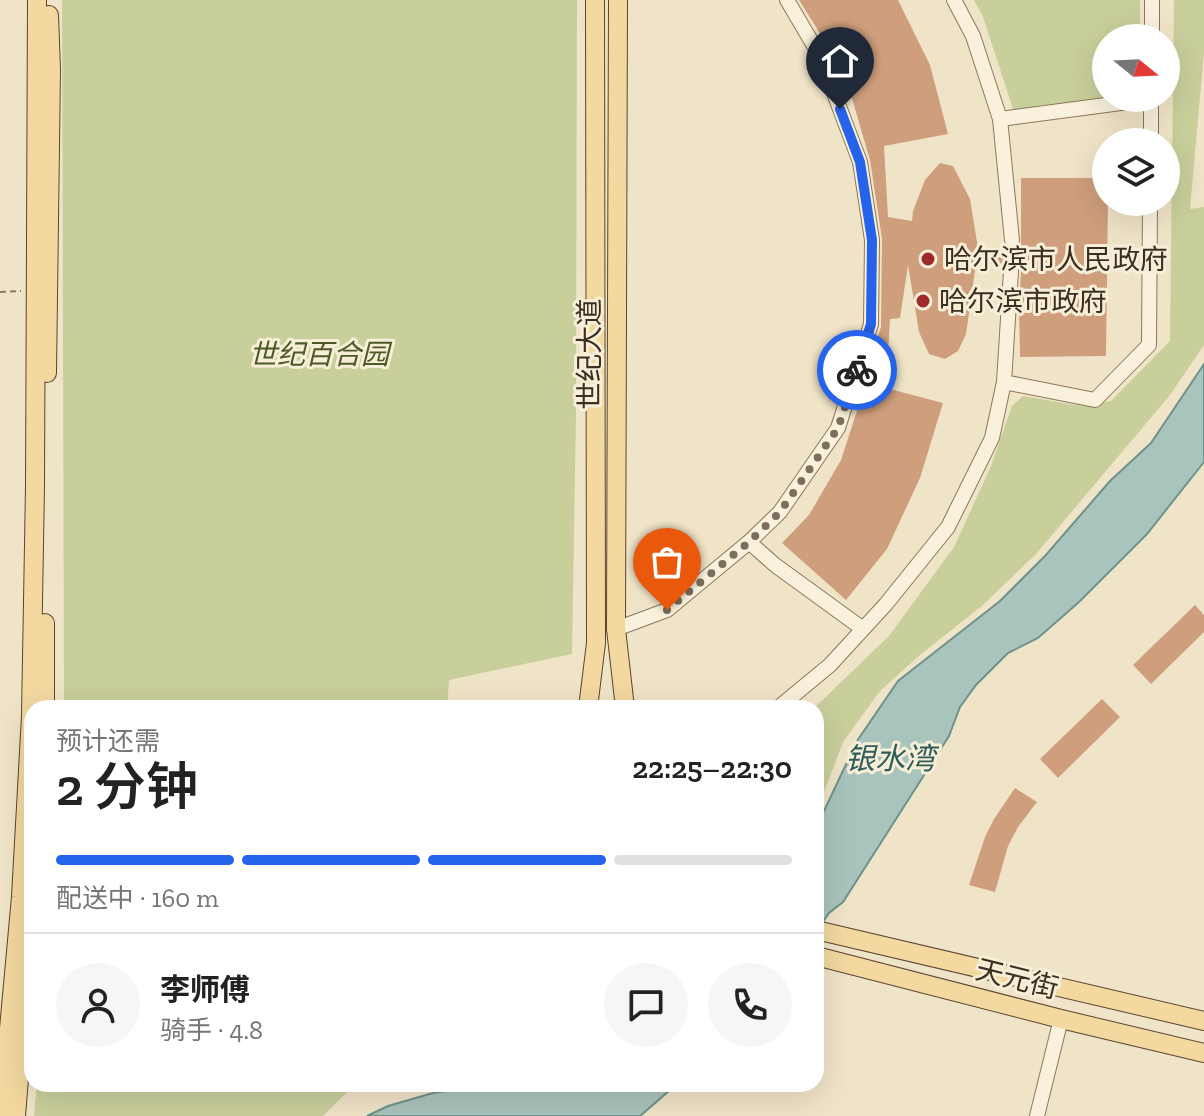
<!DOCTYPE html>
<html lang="zh">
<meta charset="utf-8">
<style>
:root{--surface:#fff;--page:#f6f6f6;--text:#222;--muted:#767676;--line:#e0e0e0;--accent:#2563eb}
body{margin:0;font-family:"Zilla Slab","Noto Sans SC",serif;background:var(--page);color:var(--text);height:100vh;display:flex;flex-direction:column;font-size:30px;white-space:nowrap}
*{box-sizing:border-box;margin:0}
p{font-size:26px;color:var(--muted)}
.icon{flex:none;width:44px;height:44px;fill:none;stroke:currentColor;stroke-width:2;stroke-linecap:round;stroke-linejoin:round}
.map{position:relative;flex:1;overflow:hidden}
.sheet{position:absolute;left:24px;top:700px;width:800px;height:392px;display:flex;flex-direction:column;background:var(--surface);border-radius:24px;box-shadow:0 8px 32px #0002}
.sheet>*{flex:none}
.needle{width:52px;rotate:108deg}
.buttons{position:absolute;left:1092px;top:24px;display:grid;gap:16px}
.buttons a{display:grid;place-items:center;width:88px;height:88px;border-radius:50%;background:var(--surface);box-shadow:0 8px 32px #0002;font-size:40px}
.pin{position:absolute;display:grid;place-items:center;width:68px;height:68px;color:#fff;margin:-82px -34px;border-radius:50% 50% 50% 0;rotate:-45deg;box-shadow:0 0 8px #0007}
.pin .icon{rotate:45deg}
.courier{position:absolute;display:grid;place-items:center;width:80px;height:80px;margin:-40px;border:6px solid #2563eb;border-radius:50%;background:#fff;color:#222;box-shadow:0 2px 10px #0007}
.headline em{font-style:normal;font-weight:600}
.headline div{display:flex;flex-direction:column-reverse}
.headline{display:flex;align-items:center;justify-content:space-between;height:136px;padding:0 32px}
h1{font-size:52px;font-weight:600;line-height:60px}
.bar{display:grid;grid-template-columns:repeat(4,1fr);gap:12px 8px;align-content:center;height:96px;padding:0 32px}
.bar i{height:10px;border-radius:6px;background:var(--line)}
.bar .selected{background:var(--accent)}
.bar p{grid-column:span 4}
.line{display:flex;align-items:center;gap:20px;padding:0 32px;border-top:2px solid var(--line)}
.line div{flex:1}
.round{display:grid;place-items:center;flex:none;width:84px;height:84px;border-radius:42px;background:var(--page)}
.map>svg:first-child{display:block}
.green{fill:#c9cf9b}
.water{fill:#a9c4bc;stroke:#6f938a;stroke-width:2}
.building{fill:#cf9f7d}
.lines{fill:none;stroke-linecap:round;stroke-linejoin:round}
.minor-tunnel{stroke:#ccc0a6;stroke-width:14;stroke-dasharray:14 7;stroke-linecap:butt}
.minor-casing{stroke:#8d765c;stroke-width:16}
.major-casing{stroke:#5b4430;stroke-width:20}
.path{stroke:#8d765c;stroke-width:2;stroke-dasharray:6 4;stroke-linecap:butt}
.minor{stroke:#faf1dc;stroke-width:14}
.major{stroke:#f3d9a0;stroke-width:18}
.done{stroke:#7c6e5b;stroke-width:8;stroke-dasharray:0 14.4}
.route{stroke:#2563eb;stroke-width:10}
.poi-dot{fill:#9e2a2b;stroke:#f7eed8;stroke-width:3}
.labels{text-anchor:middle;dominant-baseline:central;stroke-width:6;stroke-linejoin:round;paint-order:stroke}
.poi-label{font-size:28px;fill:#3d2e20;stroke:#f7eed8;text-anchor:start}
.park-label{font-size:28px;font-style:italic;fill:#4d5a26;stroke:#f7eed8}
.street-label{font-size:28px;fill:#3d2e20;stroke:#f7eed8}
.water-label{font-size:30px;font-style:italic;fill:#2f5d5a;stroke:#f7eed8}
</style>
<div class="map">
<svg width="1204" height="1116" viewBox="0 0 1204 1116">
<rect width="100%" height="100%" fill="#f0e4c8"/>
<!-- green -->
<path class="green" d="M62,0H577L576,413L572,654L449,680L447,708H64Z
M974,0H1140V38H1106V98L1026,115L1013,109L983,17Z
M1174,0H1204V52L1190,209L1204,207V345L1170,395L1036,554L983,605L920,655L880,691L843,742L816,813V708H814L889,636L954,547L991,466L1012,406L1023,396L1075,405L1111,401L1170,341Z
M37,1084H364L352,1087L323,1116H34Z"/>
<!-- water -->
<path class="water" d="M1204,364V462L1147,534L1079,602L1038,638L1008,653L976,685L960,707L949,736L843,902L829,913L816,932V828L857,741L898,681L1000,601L1045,556L1110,481L1151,443Z
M490,1084H677L640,1116H367L388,1106L433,1093Z"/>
<!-- building -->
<path class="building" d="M799,0H898L930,65L948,134L884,146L888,217L912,221L913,211L925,180L940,163L953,166L970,199L978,248L1005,247L1014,250L1021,247V178H1106V202H1108L1106,356L1020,357L1019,306L1021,271L1018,264L1011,261L1004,264H976L966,334L958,351L945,359L929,354L919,332L908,265L900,318L890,319L886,388L943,403L920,478L887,549L846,600L782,543L809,515L841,460L868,377L869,363L881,327L882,239L870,160L848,85L821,35Z
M1195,605L1204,615V632L1151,684L1133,665Z
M1102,699L1120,717L1058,778L1040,759Z
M1015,788L1037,802L1018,827L1008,846L995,892L969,885L985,837L994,819Z"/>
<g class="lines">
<!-- minor-tunnel -->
<path class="minor-tunnel" d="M1011,271L1012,240"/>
<!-- minor casing -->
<g class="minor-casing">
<path id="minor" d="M954,0L973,36L1000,119L1012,240
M1152,38V0
M1000,119L1151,99
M1151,142V98
M1004,382L1095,400L1149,345L1150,202
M749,542L775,565L863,629
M616,629L667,610L749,542L780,512L838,428L871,324L872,240L860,162L820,56L787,0
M778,708L830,665L886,604L948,527L992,438L1004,382L1011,271
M1037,1116L1061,1019"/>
</g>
<!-- major casing -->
<g class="major-casing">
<path id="major" d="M618,0L616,629L625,708
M47,373L51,69L49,15
M45,708V623
M588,708L596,643L595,0
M816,930L1204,1021
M816,956L1061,1019L1204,1053
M1,1116L21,897L31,716L35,487L37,0
M16,1116L32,915"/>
</g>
<!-- path -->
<path class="path" d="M0,292L21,291"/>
<!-- minor -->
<use href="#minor" class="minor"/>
<!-- major -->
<use href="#major" class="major"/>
</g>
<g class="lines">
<!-- done -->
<path class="done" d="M667,610L749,542L780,512L838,428L857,370"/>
<!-- route -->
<path class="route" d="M840,109L860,162L872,240L871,324L857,370"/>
</g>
<!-- markers -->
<g class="poi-dot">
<circle cx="928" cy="259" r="8"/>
<circle cx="923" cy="301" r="8"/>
</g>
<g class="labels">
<!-- poi labels -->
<g class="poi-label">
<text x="944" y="259">哈尔滨市人民政府</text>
<text x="939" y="301">哈尔滨市政府</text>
</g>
<!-- park labels -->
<g class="park-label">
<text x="319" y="354">世纪百合园</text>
</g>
<!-- street labels -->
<g class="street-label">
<text transform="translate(589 354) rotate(-90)">世纪大道</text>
<text transform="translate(1017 979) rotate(14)">天元街</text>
</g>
<!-- water labels -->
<g class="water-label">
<text x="890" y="759">银水湾</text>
</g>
</g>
</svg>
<div class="buttons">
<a><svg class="needle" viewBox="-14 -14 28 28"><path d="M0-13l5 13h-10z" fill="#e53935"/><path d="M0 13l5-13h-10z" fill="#767676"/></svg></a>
<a><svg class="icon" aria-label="layers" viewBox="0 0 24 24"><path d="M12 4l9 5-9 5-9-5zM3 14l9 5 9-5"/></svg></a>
</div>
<div class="pin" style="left:667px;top:610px;background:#ea580c"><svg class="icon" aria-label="bag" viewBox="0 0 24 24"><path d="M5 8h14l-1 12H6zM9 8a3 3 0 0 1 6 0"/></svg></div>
<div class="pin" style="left:840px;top:109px;background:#1f2937"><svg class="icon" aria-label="home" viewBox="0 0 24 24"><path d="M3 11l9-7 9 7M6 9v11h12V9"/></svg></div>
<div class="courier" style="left:857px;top:370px"><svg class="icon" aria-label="bike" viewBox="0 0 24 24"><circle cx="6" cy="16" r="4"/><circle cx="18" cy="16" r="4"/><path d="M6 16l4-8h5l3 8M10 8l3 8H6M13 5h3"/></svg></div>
<section class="sheet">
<div class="headline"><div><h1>2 分钟</h1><p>预计还需</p></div><em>22:25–22:30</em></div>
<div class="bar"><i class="selected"></i><i class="selected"></i><i class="selected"></i><i></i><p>配送中 · 160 m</p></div>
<div class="line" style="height:144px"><a class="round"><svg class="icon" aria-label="person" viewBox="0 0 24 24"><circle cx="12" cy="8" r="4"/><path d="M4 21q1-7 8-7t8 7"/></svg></a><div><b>李师傅</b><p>骑手 · 4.8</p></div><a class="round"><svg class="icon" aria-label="chat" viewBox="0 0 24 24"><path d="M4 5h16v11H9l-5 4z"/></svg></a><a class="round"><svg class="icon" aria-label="phone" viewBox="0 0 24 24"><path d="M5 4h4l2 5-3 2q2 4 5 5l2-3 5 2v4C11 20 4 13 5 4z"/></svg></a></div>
</section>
</div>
